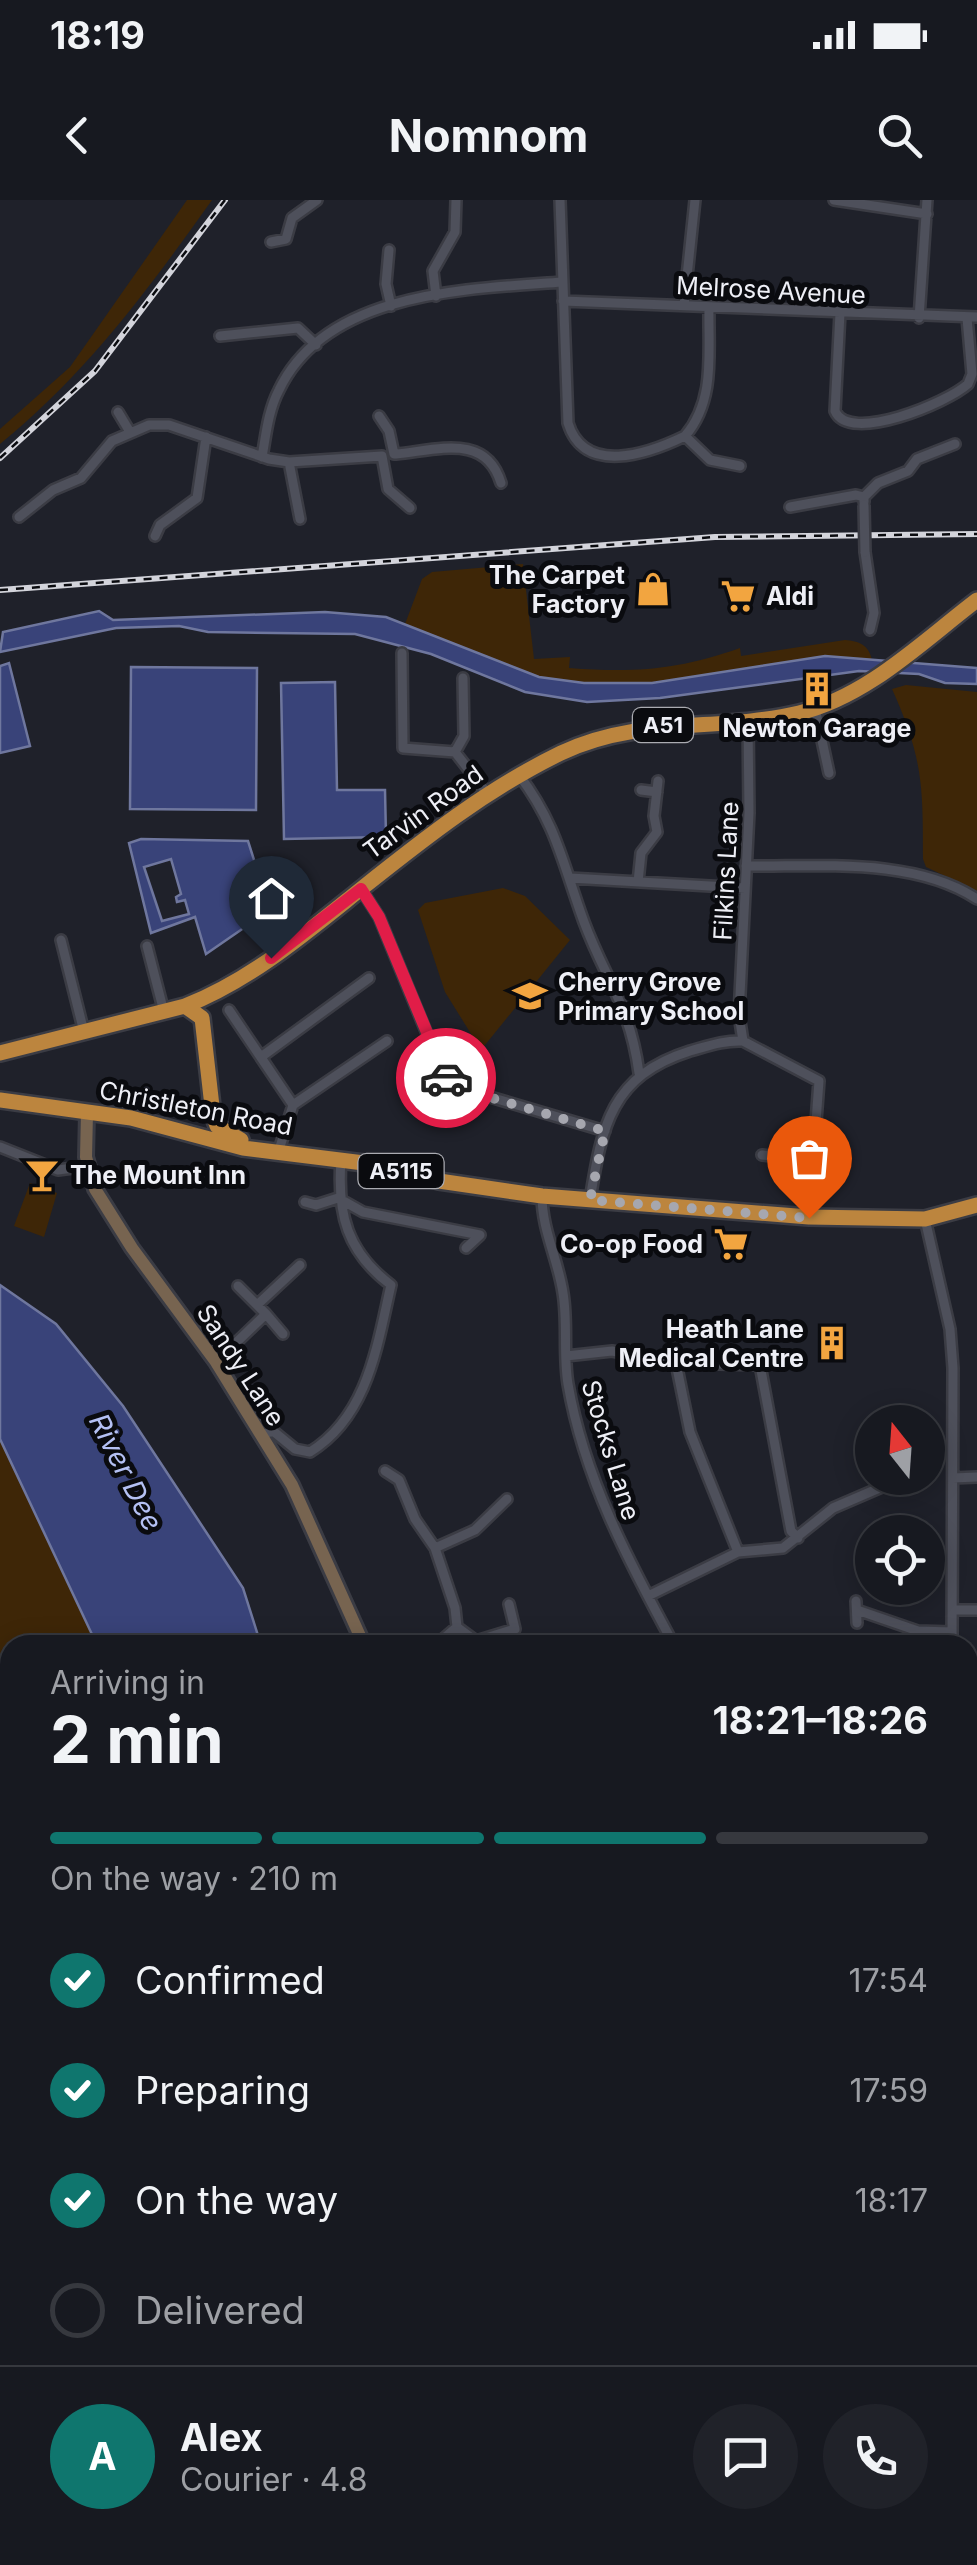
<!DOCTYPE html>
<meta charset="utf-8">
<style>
:root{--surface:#171920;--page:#202229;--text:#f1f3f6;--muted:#9ea0a5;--line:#36383e;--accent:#0f766e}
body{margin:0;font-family:Inter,sans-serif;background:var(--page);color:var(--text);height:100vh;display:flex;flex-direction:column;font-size:38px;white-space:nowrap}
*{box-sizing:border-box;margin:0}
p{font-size:32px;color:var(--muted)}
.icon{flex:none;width:55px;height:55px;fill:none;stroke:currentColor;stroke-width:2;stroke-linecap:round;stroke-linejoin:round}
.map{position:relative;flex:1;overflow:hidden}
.details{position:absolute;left:0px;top:1435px;width:978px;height:930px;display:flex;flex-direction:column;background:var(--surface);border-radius:30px 30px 0 0;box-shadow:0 5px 25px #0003,0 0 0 2px var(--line)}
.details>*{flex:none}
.needle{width:65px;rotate:343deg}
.tools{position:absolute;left:855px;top:1205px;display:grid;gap:20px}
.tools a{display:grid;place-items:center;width:90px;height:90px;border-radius:50%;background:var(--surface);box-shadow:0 5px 25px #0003,0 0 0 2px var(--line);font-size:50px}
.pin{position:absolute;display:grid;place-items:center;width:85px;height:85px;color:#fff;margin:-102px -42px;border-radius:50% 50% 50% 0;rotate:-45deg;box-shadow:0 0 10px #0007}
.pin .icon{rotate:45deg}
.courier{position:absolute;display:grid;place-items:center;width:100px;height:100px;margin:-50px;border:8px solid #e11d48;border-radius:50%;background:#fff;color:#222;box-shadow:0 2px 12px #0007}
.summary em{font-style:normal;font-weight:700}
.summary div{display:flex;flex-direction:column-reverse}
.summary{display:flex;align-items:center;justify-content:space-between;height:170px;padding:0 50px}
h1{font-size:65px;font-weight:700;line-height:75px}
.bar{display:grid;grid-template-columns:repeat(4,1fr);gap:15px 10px;align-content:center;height:120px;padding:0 50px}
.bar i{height:12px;border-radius:8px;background:var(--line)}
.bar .selected{background:var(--accent)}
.bar p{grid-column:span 4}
.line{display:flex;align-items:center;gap:25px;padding:0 50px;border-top:2px solid var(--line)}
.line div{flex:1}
.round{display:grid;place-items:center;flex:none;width:105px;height:105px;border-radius:52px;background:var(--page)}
ol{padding:0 50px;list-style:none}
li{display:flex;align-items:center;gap:30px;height:110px}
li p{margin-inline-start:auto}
li .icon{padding:10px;border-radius:50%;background:var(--accent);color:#fff;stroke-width:4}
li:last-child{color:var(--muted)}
li i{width:55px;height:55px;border:5px solid var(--line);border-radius:50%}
.status{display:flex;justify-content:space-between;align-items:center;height:70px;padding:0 50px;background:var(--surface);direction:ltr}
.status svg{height:28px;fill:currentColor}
header{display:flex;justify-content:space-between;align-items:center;height:130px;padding:0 50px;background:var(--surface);font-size:45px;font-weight:700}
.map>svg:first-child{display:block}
.green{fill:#3e2607}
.water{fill:#394379;stroke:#6f779e;stroke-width:2.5;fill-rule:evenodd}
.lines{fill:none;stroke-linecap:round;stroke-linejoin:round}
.minor-casing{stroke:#3b3c44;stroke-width:14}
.secondary-casing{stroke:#3b3c44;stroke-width:18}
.trunk-casing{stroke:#3b3c44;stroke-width:20}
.minor{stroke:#4e505b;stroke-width:9}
.secondary{stroke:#776450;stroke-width:12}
.trunk{stroke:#bc853e;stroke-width:15}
.rail-casing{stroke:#d3d4db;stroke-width:6}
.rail{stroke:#0a0b0f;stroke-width:2.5;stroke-dasharray:8;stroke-linecap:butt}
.minor-bridge-casing{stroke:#3b3c44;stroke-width:14;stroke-linecap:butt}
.minor-bridge{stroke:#4e505b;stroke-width:9}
.done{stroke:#a6a7af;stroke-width:10;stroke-dasharray:0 18}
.route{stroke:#e11d48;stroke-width:12}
.labels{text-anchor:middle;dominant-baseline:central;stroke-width:10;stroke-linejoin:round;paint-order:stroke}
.shield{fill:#0a0b0f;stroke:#aaabb1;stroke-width:2.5}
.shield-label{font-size:22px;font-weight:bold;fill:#eeeff6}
.street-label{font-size:25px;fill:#eeeff6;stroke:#0a0b0f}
.poi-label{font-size:25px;font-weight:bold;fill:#eeeff6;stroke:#0a0b0f;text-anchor:end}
.water-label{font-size:28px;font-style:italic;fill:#b4c0f3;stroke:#0a0b0f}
</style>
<div class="status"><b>18:19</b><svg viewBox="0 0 49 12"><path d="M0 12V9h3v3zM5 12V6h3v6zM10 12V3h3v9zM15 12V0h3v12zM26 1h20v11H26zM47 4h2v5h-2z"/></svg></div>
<header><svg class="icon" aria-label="back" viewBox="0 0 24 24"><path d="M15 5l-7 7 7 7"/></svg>Nomnom<svg class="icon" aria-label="search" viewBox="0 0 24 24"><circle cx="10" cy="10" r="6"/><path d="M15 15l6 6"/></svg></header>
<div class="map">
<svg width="977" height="2365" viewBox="0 0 977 2365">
<rect width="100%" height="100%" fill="#1f212a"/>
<!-- green -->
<path class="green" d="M187,0H212C148,90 86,174 0,244V229L70,167Z
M523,364L534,459L570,457L569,468C635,473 678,470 740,448L741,456L845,440C859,441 869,445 872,460L825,456L652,483H569L539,477L405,424L422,379L432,372Z
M906,485L977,492V691L926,667L923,659C923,586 923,558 892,489Z
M503,688L525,696L570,740L481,850L445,792L418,710L425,703Z
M30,983L57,993L44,1037L14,1026Z
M0,1239L97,1445H10V2084L0,2098Z
M10,2114V2355H345L349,2365H0V2119Z"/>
<!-- water -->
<path class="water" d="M99,411L113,420L325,412L386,417L539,477L584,483H652L825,456L977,468V484L945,483L919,474L859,471L660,498L587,502L525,492L431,454L355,434L208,432L179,426L116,428L0,452L3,432Z
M9,463L30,546L0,553V466Z
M131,467L257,468L256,610L130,609Z
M335,482L337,590H385L386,637L284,639L281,483Z
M141,639L248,641L255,663L265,661L277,705L206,754L195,717L151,733L129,643ZM171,659L181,694L176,697L177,702L185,700L189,714L162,721L144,667Z
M0,1085L56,1124L123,1206L243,1388L261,1445H97L0,1239Z
M345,2355H453L457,2365H349Z"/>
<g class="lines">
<!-- minor casing -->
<g class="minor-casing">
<path id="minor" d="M560,0L568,223C584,276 648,254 685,236
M834,0L927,14
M271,42L286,39L292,18L317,0
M389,50L386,84L391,106
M436,96L433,71L455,32L456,0
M563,101L977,117
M684,105L695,0
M709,107C708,152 716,200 685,236L710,260L740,266
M840,113L835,211C849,244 947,203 968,184L972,174L967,118
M919,118L927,0
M220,136L298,128L316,145
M118,212L130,232
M379,216L389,231L394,254
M396,254C438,250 486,233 501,283
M262,257C266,235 268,211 279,190C326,91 468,89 562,82
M289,262L382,256L388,289L410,308
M864,297L878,283L908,271L917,259L955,244
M790,307L856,295L864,297V302
M19,317L53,290L81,278L112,241L149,225H169L269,259L289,262L300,319
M155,336L160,325L197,298L206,237
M865,352L874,413L870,430
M402,453L403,548L455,552L487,593
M815,508L829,573
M748,520L749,613L739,815L743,841L819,881L809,1017
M455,552L464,536L463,478
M519,575C557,625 563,665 584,722C606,781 630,805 639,873
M641,590L657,592
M746,666C819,667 913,657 977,699
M570,678L745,688
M638,682L641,653L657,632L654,616L658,581
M361,689L379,717L444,875L453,886L605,931
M61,740L84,832
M147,746L164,812
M229,810L293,905L279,950
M261,857L369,778
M293,905L387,841
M0,947L58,970L88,966
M762,955L813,961
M542,996C542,1030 558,1059 563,1093C568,1123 563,1154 568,1184C584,1278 629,1362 674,1445
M590,1000C602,925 611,876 690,851C708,846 724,840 743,841
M305,1002L316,1005L338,998L363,1012L480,1035
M925,1019L950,1129L953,1168L952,1445
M466,1048L480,1035
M257,1105L300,1065
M266,1114L283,1134
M566,1156L612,1151L676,1163L760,1165L791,1331L798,1338
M216,1162L266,1114L238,1086
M676,1163L690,1232L738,1352
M261,1235L273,1231L295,1249L310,1252C368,1216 377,1146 391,1085C347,1052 337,1014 341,960
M385,1271L399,1280L415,1319L435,1348L455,1408L457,1427
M953,1278L977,1277
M435,1348L475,1330L507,1299
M648,1396L738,1352L783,1348L833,1308L898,1280
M856,1401L857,1423
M857,1410L918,1431L952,1432
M953,1410H977
M436,1445L457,1427L476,1441L515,1429L509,1404
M968,1554L977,1552
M968,1766L977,1776
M968,1963L977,1973
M589,2365L594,2355"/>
</g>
<!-- secondary casing -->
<g class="secondary-casing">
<path id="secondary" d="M87,913L86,957L95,989L132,1048L216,1162L292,1285L364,1445
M508,2355L512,2365"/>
</g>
<!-- trunk casing -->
<g class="trunk-casing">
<path id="trunk" d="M185,806L202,818L213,915L217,926L241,940
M0,853L185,806C251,780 306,733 361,689C425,638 487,589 561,553C638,516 719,532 799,513C867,497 923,441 977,400
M0,900L131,918L243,948L380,965L439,981L542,996L809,1017L925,1019L977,1005"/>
</g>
<!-- minor -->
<use href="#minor" class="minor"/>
<!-- secondary -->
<use href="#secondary" class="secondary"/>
<!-- trunk -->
<use href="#trunk" class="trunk"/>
<!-- rail casing -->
<g class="rail-casing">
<path id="rail" d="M0,258L95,171L225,0
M0,390L715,337L977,334"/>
</g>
<!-- rail -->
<use href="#rail" class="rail"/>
<!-- minor-bridge casing -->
<g class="minor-bridge-casing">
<path id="minor-bridge" d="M864,305L865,352"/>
</g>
<!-- minor-bridge -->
<use href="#minor-bridge" class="minor-bridge"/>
</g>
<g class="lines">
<!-- done -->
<path class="done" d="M446,878L454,887L605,931L590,1000L809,1018"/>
<!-- route -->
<path class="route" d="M271,758L361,689L379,717L446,878"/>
</g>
<!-- icons -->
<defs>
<g id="shop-bare" transform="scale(2.7)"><path d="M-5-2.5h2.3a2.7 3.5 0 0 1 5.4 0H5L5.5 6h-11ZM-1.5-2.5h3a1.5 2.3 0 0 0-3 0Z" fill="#f2a540" stroke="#0a0b0f" stroke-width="2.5" paint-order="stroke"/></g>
<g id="supermarket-bare" transform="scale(2.7)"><path d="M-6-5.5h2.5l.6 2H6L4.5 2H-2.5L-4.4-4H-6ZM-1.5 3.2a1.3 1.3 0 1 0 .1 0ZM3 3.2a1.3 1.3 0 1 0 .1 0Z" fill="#f2a540" stroke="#0a0b0f" stroke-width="2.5" paint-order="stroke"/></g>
<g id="building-bare" transform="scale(2.7)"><path d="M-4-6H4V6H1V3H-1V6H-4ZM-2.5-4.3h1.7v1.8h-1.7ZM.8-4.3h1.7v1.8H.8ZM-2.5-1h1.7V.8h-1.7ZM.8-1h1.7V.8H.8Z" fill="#f2a540" stroke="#0a0b0f" stroke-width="2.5" paint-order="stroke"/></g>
<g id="school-bare" transform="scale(2.7)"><path d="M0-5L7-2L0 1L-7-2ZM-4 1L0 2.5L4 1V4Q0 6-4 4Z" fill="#f2a540" stroke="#0a0b0f" stroke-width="2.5" paint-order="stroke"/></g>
<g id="bar-bare" transform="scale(2.7)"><path d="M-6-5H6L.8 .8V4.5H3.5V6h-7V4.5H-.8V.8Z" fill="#f2a540" stroke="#0a0b0f" stroke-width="2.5" paint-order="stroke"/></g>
</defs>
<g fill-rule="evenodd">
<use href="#shop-bare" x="653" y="389"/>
<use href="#supermarket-bare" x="738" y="396"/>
<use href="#building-bare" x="817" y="489"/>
<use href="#school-bare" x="530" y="796"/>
<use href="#bar-bare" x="42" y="975"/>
<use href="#supermarket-bare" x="731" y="1044"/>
<use href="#building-bare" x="832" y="1143"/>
</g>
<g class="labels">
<!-- shield labels -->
<g class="shield">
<rect x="633" y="508" width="60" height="34" rx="8"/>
<rect x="358.5" y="954" width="85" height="34" rx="8"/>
</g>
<g class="shield-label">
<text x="663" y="525">A51</text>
<text x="401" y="971">A5115</text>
</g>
<!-- street labels -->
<g class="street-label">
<text transform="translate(771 90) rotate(3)">Melrose Avenue</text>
<text transform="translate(423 612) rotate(-36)">Tarvin Road</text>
<text transform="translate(726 671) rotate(-87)">Filkins Lane</text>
<text transform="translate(196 908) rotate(11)">Christleton Road</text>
<text transform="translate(241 1165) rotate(57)">Sandy Lane</text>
<text transform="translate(611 1250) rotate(73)">Stocks Lane</text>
</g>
<!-- poi labels -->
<g class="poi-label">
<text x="625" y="375">The Carpet<tspan x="625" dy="29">Factory</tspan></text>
<text x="766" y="396" text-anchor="start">Aldi</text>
<text x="817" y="528" text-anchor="middle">Newton Garage</text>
<text x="558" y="782" text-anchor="start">Cherry Grove<tspan x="558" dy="29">Primary School</tspan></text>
<text x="70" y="975" text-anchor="start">The Mount Inn</text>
<text x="703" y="1044">Co-op Food</text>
<text x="804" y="1129">Heath Lane<tspan x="804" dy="29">Medical Centre</tspan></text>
</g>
<!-- water labels -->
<g class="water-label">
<text transform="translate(126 1272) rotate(63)">River Dee</text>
</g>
</g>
</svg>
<div class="tools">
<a><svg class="needle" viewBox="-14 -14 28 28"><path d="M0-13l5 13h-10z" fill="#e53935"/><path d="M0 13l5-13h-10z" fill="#9ea0a5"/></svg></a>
<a><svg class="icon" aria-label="locate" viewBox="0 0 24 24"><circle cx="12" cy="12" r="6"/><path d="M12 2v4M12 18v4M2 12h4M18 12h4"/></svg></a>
</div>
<div class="pin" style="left:809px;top:1018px;background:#ea580c"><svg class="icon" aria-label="bag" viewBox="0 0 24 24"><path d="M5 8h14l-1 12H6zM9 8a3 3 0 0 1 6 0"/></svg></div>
<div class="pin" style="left:271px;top:758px;background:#1f2937"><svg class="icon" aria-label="home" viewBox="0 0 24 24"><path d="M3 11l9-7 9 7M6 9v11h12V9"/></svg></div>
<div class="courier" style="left:446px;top:878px"><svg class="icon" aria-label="car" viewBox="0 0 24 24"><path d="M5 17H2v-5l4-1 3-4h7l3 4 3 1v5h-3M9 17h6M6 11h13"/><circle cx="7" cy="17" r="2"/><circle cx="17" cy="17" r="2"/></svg></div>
<section class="details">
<div class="summary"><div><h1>2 min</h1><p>Arriving in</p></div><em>18:21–18:26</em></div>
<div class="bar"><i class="selected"></i><i class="selected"></i><i class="selected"></i><i></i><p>On the way · 210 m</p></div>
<ol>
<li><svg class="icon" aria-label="check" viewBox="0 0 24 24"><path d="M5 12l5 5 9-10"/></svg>Confirmed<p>17:54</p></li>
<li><svg class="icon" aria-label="check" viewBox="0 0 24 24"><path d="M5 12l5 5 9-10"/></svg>Preparing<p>17:59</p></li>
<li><svg class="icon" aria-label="check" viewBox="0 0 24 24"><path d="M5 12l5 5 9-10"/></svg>On the way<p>18:17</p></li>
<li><i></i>Delivered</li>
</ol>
<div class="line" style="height:180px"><b class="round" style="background:var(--accent);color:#fff">A</b><div><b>Alex</b><p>Courier · 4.8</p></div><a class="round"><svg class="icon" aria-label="chat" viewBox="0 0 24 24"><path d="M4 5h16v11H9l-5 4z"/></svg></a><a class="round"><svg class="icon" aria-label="phone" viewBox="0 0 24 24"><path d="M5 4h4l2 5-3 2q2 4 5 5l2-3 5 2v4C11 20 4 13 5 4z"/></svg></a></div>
</section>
</div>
